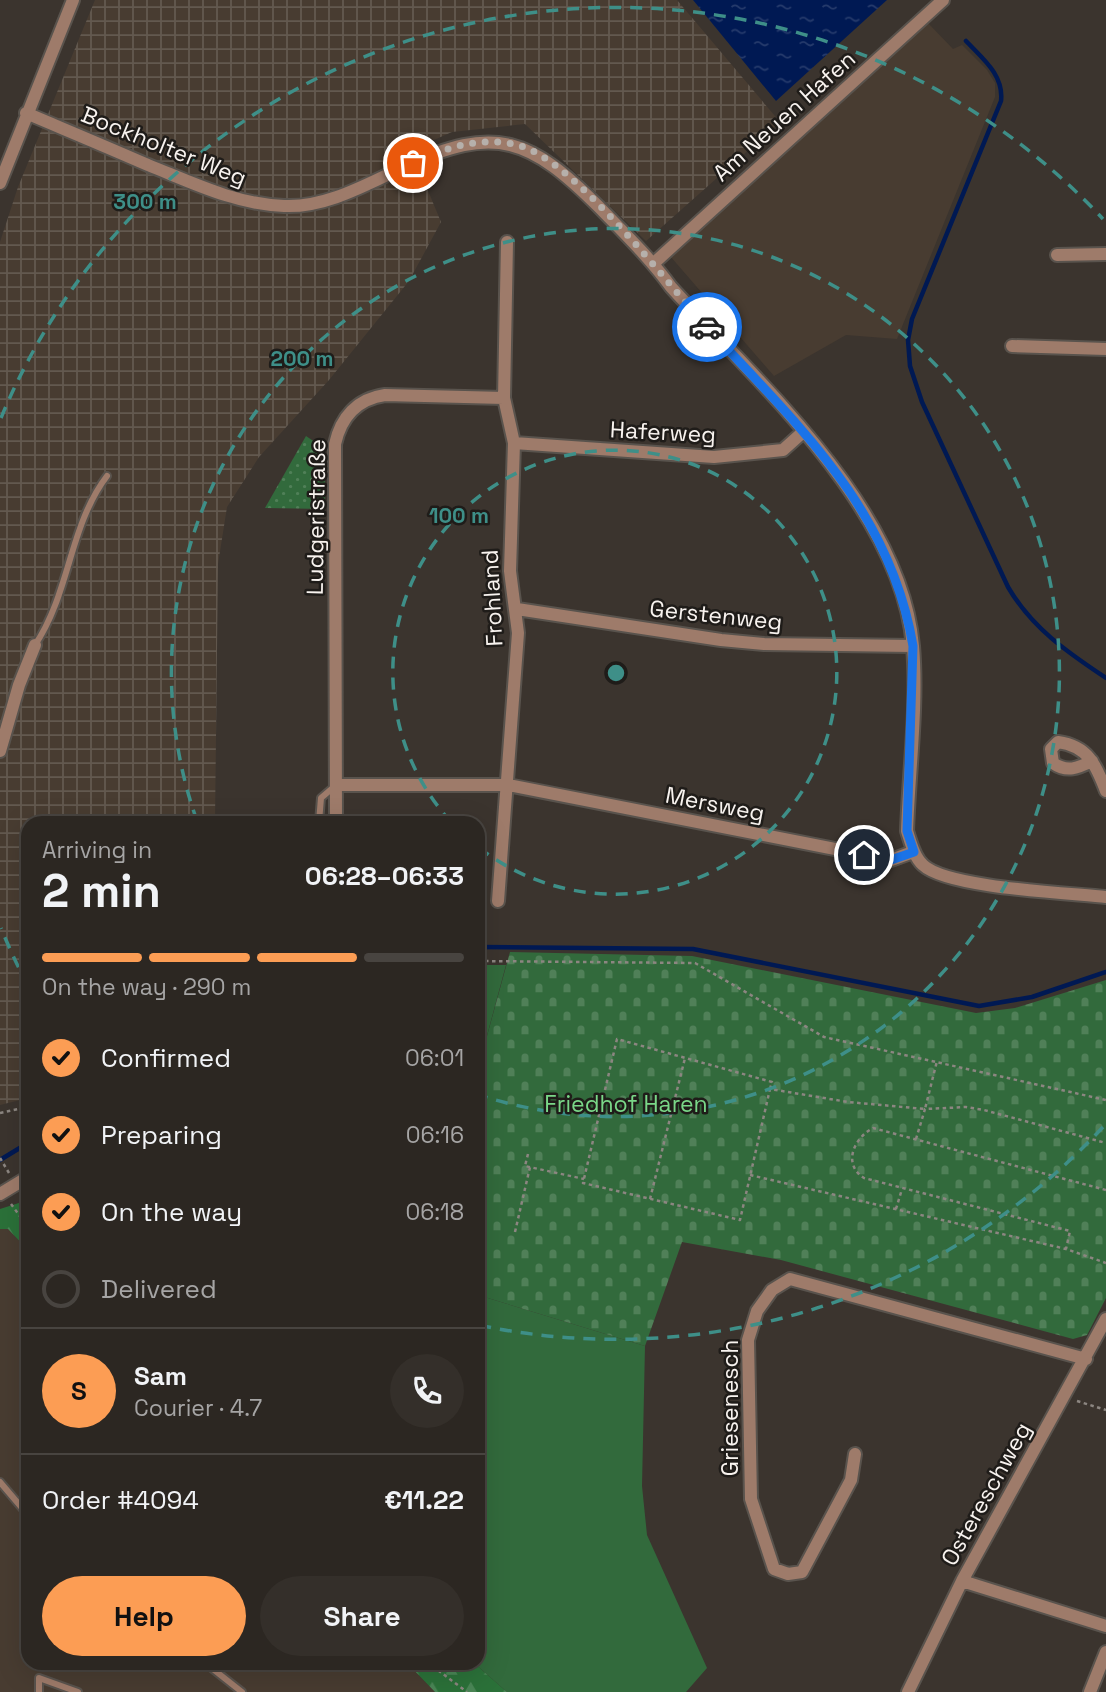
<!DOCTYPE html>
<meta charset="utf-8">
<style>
:root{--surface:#2c2722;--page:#342f2a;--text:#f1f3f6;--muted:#a6a5a5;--line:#484440;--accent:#fc9d54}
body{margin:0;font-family:"Space Grotesk",sans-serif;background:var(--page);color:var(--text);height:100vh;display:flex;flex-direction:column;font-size:26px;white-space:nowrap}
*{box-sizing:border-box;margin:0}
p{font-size:23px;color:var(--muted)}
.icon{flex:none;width:38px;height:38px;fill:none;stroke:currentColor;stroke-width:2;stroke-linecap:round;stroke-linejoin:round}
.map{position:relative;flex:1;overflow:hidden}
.panel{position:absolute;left:21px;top:816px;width:464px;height:854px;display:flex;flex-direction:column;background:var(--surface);border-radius:21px;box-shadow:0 7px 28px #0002,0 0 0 2px var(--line)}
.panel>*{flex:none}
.pin{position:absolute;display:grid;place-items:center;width:60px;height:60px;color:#fff;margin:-30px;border:4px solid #fff;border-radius:50%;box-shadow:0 2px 7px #0007}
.courier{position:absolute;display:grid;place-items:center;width:70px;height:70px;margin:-35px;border:5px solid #1a73e8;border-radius:50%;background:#fff;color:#222;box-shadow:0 2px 9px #0007}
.overview em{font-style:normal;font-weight:600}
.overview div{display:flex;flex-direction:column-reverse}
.overview{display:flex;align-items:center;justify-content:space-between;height:119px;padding:0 21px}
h1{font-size:46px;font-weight:600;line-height:52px}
.bar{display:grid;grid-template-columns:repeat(4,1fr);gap:10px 7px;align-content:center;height:84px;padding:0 21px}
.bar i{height:9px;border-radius:5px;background:var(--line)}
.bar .selected{background:var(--accent)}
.bar p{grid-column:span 4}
.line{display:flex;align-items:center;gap:18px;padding:0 21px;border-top:2px solid var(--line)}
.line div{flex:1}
.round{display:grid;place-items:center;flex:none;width:74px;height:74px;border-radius:37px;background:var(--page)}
ol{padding:0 21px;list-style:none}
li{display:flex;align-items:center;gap:21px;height:77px}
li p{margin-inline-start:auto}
li .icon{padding:7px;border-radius:50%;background:var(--accent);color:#111;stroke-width:4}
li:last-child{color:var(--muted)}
li i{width:38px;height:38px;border:4px solid var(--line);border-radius:50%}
.button{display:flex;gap:14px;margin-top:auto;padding:14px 21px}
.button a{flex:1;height:80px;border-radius:42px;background:var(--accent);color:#111;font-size:28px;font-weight:600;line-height:80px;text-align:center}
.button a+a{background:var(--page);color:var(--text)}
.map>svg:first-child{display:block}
.built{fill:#483c31}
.industrial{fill:url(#industrial-grid)}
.grass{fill:#326a3c}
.forest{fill:url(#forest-firs)}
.cemetery{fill:url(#cemetery-stones)}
.park{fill:url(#park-dots)}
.water{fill:url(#water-ripples)}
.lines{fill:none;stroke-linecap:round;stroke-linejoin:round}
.stream{stroke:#001953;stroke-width:4.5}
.lane-casing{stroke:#59534d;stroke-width:10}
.street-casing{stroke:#59534d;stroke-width:16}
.path{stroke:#8c8681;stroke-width:2.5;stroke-dasharray:3.5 3.5;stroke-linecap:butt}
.lane{stroke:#9e7b6a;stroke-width:6}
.street{stroke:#9e7b6a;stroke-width:12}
.done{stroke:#b6b0ab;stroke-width:7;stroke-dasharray:0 12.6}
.route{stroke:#1a73e8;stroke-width:9}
.ring{fill:none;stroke:#3e8f88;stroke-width:3.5;stroke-dasharray:12 9}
.labels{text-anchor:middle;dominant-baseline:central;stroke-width:5;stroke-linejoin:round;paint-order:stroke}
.street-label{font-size:23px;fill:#f8f3ef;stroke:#1f1c19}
.park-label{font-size:23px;fill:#7ad788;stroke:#1f1c19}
.centre{fill:#3e8f88;stroke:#1f1c19;stroke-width:3.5}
.ring-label{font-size:21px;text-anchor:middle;font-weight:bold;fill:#3e8f88;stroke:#1f1c19;stroke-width:5;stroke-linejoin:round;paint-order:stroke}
</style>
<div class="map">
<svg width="1106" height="1692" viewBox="0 0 1106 1692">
<defs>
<pattern id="industrial-grid" width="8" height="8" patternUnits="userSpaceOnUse" patternTransform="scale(1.75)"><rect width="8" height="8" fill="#483c31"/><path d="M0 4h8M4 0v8" fill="none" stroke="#63594f"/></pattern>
<pattern id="forest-firs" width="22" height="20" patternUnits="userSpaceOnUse" patternTransform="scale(1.75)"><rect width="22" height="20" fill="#2b7139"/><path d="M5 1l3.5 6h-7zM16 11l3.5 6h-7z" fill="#4a8656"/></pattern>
<pattern id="cemetery-stones" width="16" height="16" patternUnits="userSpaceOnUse" patternTransform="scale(1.75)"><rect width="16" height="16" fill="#326a3c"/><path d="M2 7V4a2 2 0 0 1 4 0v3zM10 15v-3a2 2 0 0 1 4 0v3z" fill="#508058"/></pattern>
<pattern id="park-dots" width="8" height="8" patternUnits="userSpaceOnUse" patternTransform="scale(1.75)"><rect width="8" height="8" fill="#326a3c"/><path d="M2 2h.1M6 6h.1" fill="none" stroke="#508058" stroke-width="1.8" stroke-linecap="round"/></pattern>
<pattern id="water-ripples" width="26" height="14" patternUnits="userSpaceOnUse" patternTransform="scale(1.75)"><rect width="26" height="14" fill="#001953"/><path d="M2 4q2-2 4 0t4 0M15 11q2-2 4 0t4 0" fill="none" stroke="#263b6c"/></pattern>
</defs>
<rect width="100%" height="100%" fill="#3b342e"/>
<!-- built -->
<path class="built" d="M928,23L953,49L962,45L987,70L995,83V97L897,339L846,335L774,376L670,256Z
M0,1229H8L28,1250V1662L407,1663L435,1692H0Z"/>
<!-- industrial -->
<path class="industrial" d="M95,0H677L780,122L646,241L525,124L452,132L411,150L441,222L409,281L329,380L259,457L227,507L218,564L215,822H28V1098L0,1105V242L18,187Z"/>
<!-- grass -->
<path class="grass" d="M478,965H506L478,1069Z
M478,1295L645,1346L642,1486L647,1535L707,1668L686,1692H507L474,1663L478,1662Z"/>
<!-- forest -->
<path class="forest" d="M22,1202L28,1208V1250L8,1229H0V1209Z
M407,1663H474L507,1692H435Z"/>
<!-- cemetery -->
<path class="cemetery" d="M510,952L692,956L976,1013L1015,1008L1106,980V1298L1087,1335L1073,1339L781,1260L682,1242L645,1346L478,1295V1069Z"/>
<!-- park -->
<path class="park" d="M306,436L325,449V509L265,508Z"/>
<!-- water -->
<path class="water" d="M693,0H887L776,101Z"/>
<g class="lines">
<!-- stream -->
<path class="stream" d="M966,41C983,59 1004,75 1001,101L912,319L908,340L910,366L922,402L1008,587C1032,628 1067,652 1106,678
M478,947L693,949L979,1006L1032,997L1106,972
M0,1160L28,1143"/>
<!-- lane casing -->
<g class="lane-casing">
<path id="lane" d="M35,645C70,593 69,526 107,476
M319,822L321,798L335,786
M0,1482L28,1515
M204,1662L242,1692
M39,1692V1678L78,1692"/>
</g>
<!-- street casing -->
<g class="street-casing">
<path id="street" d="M26,113C66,130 107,147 148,165C193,183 235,204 284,206C326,208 367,184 404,167C496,123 531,139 600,208C625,234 650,258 671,287C759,384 901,508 913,646C918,705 909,772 907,831C911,843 914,857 923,865C947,888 1069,893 1106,897
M0,183L73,0
M1057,255L1106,254
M654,263L943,0
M1012,346L1106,349
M514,443L714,457L783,450L803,432
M517,609L721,640L764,644L913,646
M0,751L19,685L35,645
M1092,761C1078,768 1067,773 1053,763L1051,749L1058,742C1088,746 1096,765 1106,791
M336,785H508L891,860L913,852
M336,822L335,444C341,417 357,399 385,395L504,398
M498,901L518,633L510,571L514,443L504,398L507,242
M0,1194L28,1177
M855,1454L851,1480L802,1572L788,1574L774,1569L751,1499L748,1340L757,1311L772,1290L790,1279L1086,1359
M962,1581L1106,1626
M908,1692L962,1581L1106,1319
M1090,1692L1106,1652"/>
</g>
<!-- path -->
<path class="path" d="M478,961L695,963L824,1037L1106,1100
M770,1089L772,1082L617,1039L583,1183L740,1220L770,1089L848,1102L925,1109L937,1061
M0,1113L28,1107
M916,1139L925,1109L966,1107L984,1110L1106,1143
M528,1154L525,1166L584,1179
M0,1158L9,1173
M750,1175L1066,1249
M1106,1190L873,1128C854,1138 842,1164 864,1178L1070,1231L1066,1249L1106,1263
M650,1199L685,1058
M11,1204L28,1227
M896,1209L902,1189
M515,1232L530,1167
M1077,1401L1106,1410
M427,1662L467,1692"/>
<!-- lane -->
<use href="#lane" class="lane"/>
<!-- street -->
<use href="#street" class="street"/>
</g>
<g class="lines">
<!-- done -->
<path class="done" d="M413,163C446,147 485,135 521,146C577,164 665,281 707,327"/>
<!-- route -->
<path class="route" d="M707,327C797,425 890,508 913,646L907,831L914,852L891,860L864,855"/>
</g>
<!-- distance rings -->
<g class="ring">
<path d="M451 822A222 222 0 1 1 478 847"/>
<path d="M197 821A444 444 0 1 1 479 1095"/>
<path d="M1103 1127A666 666 0 0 1 483 1326M28 986A666 666 0 0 1 1 928M1 418A666 666 0 0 1 1103 219"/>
</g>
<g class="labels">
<!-- street labels -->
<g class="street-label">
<text transform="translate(784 116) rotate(-42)">Am Neuen Hafen</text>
<text transform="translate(164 146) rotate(22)">Bockholter Weg</text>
<text transform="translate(663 432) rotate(3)">Haferweg</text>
<text transform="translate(316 517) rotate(-89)">Ludgeristraße</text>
<text transform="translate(492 598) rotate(-93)">Frohland</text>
<text transform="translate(716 615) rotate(6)">Gerstenweg</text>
<text transform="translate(715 804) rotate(11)">Mersweg</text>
<text transform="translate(730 1408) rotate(-90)">Griesenesch</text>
<text transform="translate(986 1494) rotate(-61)">Ostereschweg</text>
</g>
<!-- park labels -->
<g class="park-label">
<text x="626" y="1104">Friedhof Haren</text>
</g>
</g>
<circle cx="616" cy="673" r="10" class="centre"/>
<g class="ring-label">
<text x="145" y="209">300 m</text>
<text x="302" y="366">200 m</text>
<text x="459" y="523">100 m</text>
</g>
</svg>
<div class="pin" style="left:413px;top:163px;background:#ea580c"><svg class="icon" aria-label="bag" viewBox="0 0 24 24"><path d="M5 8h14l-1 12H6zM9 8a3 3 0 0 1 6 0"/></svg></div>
<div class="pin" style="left:864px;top:855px;background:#1f2937"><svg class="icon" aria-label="home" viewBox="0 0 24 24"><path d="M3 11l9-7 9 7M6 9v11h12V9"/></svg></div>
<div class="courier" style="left:707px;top:327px"><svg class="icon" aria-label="car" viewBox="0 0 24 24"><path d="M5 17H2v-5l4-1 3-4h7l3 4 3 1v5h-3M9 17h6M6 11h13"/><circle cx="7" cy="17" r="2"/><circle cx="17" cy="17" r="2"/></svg></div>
<section class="panel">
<div class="overview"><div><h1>2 min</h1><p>Arriving in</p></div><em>06:28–06:33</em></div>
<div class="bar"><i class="selected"></i><i class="selected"></i><i class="selected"></i><i></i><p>On the way · 290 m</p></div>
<ol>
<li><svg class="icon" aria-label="check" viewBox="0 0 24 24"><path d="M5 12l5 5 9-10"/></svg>Confirmed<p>06:01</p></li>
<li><svg class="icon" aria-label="check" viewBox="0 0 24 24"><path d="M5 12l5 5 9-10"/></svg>Preparing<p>06:16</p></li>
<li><svg class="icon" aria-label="check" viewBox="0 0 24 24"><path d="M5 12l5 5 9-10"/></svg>On the way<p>06:18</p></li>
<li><i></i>Delivered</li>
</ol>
<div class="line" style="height:126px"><b class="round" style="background:var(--accent);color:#111">S</b><div><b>Sam</b><p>Courier · 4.7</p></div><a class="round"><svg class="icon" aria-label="phone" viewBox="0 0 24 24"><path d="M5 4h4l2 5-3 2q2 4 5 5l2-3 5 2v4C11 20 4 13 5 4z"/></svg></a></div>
<div class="line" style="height:91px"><div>Order #4094</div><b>€11.22</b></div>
<div class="button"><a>Help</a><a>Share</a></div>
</section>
</div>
